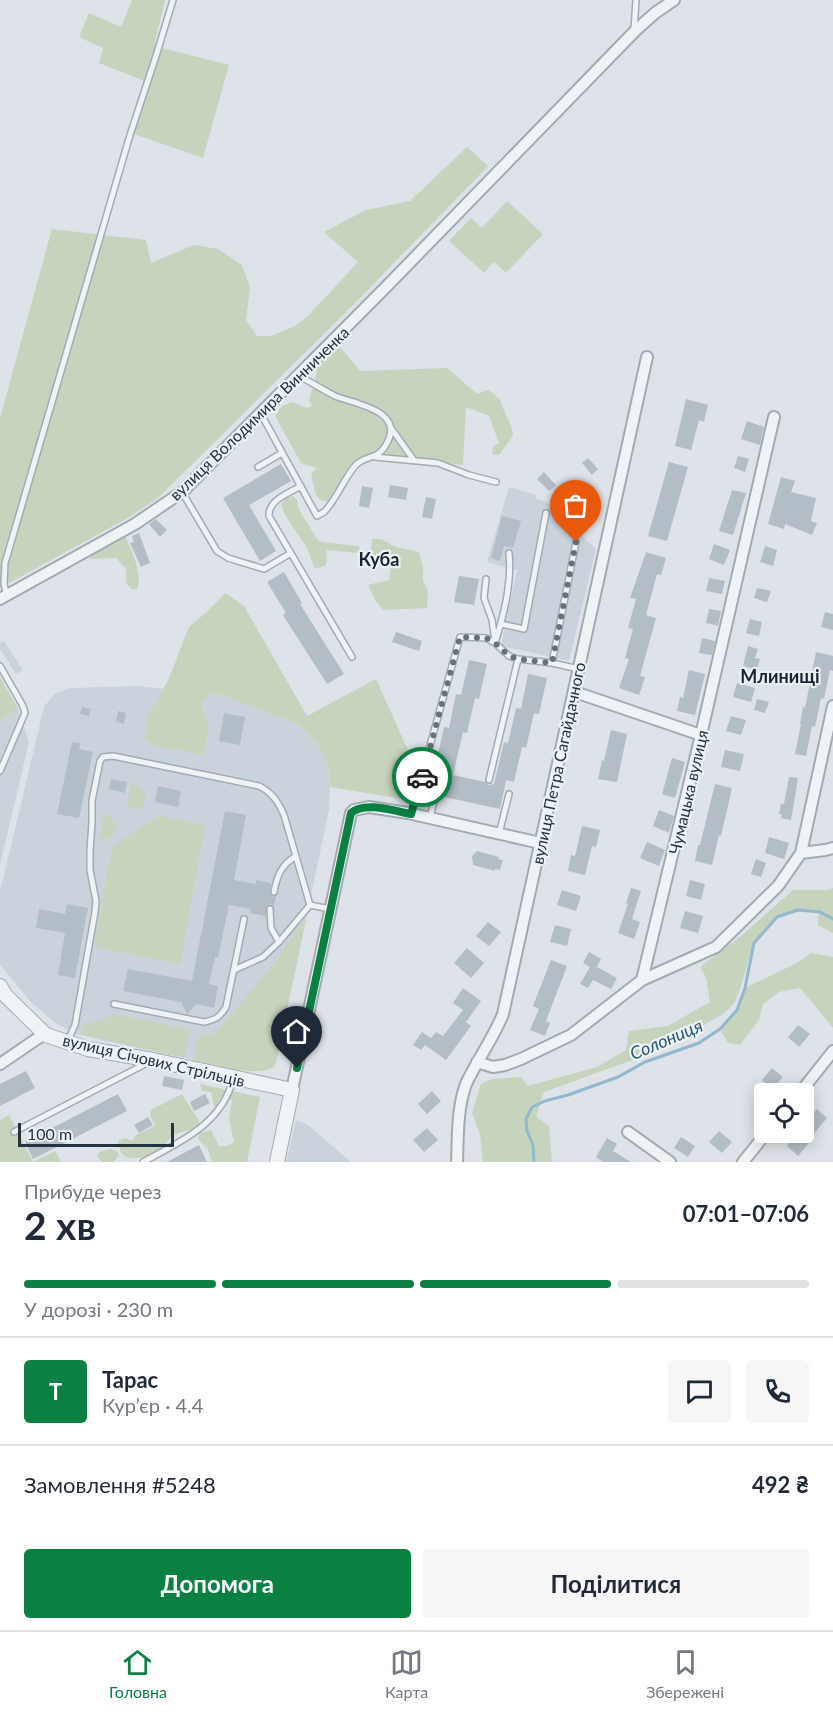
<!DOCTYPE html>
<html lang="uk">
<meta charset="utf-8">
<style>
:root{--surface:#fff;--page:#f6f6f7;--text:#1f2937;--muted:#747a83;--line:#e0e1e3;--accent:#0b8043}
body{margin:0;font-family:Lato,sans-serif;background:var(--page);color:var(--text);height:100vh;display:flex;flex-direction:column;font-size:22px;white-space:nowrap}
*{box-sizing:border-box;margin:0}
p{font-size:20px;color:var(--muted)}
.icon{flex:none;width:33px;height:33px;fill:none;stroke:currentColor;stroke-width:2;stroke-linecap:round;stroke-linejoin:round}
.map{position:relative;height:1162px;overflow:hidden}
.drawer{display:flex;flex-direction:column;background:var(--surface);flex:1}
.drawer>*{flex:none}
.buttons{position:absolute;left:754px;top:1083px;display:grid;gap:12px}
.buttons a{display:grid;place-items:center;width:60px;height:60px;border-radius:6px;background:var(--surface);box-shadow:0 3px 15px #0003;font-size:30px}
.scale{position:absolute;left:18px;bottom:15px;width:156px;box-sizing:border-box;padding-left:6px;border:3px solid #253341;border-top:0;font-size:16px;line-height:21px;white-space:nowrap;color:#253341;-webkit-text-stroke:4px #ecf2f6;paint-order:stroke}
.pin{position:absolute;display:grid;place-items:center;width:51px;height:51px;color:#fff;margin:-62px -26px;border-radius:50% 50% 50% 0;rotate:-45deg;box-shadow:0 0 6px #0007}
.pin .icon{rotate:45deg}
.courier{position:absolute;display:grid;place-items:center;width:60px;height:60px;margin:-30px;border:4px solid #0b8043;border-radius:50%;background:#fff;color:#222;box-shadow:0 2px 8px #0007}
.headline em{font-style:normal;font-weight:700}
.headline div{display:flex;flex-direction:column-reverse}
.headline{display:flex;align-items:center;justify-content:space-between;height:102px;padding:0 24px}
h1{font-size:39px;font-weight:700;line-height:45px}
.bar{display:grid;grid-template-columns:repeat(4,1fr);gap:9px 6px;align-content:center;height:72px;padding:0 24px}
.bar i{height:8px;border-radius:4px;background:var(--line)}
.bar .current{background:var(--accent)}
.bar p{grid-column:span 4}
.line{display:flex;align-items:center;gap:15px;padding:0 24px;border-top:2px solid var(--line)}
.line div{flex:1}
.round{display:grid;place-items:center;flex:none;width:63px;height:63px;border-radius:6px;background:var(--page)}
.cta{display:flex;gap:12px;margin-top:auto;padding:12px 24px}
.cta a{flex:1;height:69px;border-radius:6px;background:var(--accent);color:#fff;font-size:24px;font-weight:700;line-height:69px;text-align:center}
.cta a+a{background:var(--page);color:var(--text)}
.tabs{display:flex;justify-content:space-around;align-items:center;height:84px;border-top:2px solid var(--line);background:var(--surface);font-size:16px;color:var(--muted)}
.tabs a{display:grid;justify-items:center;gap:3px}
.tabs .current{color:var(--accent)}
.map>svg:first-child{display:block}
.built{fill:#cad3db}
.green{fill:#c6d3bd}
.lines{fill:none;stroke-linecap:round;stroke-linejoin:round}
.stream{stroke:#93b8cd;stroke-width:3}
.building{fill:#b3bdc6}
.service-casing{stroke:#a2abb3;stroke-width:8}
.minor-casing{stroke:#a2abb3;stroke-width:14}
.tertiary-casing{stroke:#a2abb3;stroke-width:16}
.service{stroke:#f0f3f6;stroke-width:5}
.minor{stroke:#f0f3f6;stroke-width:10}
.tertiary{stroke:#f0f3f6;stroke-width:14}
.done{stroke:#65717b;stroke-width:6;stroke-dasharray:0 10.8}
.route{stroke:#0b8043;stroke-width:8}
.labels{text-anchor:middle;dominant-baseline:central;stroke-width:4.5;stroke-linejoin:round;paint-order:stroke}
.street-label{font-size:16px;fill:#253341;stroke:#ecf2f6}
.neighbourhood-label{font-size:18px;font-weight:bold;fill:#172431;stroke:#ecf2f6}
.water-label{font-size:18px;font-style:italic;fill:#2b5a79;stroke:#ecf2f6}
</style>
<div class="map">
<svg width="833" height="1162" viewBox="0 0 833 1162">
<rect width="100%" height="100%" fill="#dde3e8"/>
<!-- built -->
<path class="built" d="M509,487L536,495V499L545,501L596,549L569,661L501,646L517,570L487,562Z
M4,641L23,670L16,674L0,649V643Z
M137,686L221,695L300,725L318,745L328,764L330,787L329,810L276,1062L274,1067L268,1070L250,1071L105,1041L74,1033L54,1022L32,1003L0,965V892L44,707L54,694L72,688Z
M18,708L29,742L0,865V722Z
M296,1120L308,1125L351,1162H286Z"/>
<!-- green -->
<path class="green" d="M132,0H165L154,46L229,65L203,158L134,134L149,83L99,63L103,48L79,37L89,13L121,27Z
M467,147L488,166L355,303L158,498L126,519L0,588V418L52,229L146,240L151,263L194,245L218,249L242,265L250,288L246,320L257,336H271L295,326L309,315L358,262L324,232L366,210L410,201Z
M507,201L543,234L506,273L494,262L484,273L449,241L471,218L482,228Z
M336,342L360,371L447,368L477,394L488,390L500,399C503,413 512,422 513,436L499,455L492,454L493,447L499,443L489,416L466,407L463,465L370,453L355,461L328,501C314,503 314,485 311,474L317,468L301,463L275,416L282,406L292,402L307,408L312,406L309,400L317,373L315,364Z
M293,496L297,500L298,508L317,539L321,542L359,546L360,550L357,553L327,550L326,565L322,567L315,568C311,561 310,553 306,546C297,532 286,520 281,505L286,498Z
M124,535C131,547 144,577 137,589H132L126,583V569L116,558L90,559L89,553Z
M372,539H381L396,547L419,552L423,568V580L428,592L427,608L383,610L375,600L368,585L389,580L391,567L387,557L370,556Z
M225,593L244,606L307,716L376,679L417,770L409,800L330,787L328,764L318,745L300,725L221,695L209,693L201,704L209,730L203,755L156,746L150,743L144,738L149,714L158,700L169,678L189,627L209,610Z
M0,677L18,708L0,722Z
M132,781L147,794L142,808L126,809Z
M104,813L111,817L116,825L112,836L100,843Z
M159,816L205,825L180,964L94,947L112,846Z
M833,888V933L818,925L819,912L798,910L777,917L754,943L740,989L734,1003L723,1014L675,1041L635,1059L544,1092L536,1117L549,1126L552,1162H483L480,1134L472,1113L481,1084L492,1079L521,1077L528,1086L597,1067L626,1050L629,1031L668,1026L710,1002L706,977L700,967L741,936L793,890H828Z
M306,919L276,1062L274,1067C254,1078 215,1064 194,1060L199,1035L213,1034L217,1031L266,974Z
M811,953L833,957V1028L800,988L779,992L763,1004L759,1020L740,1045L728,1043L720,1029L737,1010L745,988L797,963Z
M115,1014L190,1029L184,1058L80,1034L82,1024L100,1021Z
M200,1084L260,1097L247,1162H212L208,1149L198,1139L199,1133L211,1130L219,1146H227L234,1142L229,1119L232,1100L220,1097L217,1105L214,1107L211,1092L202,1091Z
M182,1094L199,1121L200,1126C191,1131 182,1130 173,1136C168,1139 166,1146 161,1150C151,1157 131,1162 122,1154C120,1151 119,1145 118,1141L125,1138L132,1141L136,1135L155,1126L150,1115L151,1110Z
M9,1115L33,1162H0V1120Z
M110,1149L117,1151L119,1156L113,1162H102L97,1156L99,1152Z
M55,1151L61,1162H33Z"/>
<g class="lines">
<!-- stream -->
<path class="stream" d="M534,1162L533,1145L527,1131L526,1119L532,1107L545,1101L568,1095L618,1077L645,1062L699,1043L720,1029L737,1010L745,988L754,943L777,917L798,910L820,912L833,919"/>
</g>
<!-- building -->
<path class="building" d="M686,399L708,405L704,422L699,420L691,450L675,446Z
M747,421L764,427L760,445L741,439Z
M738,456L749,459L745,472L734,468Z
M588,458L598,469L592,475L582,463Z
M669,462L688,467L667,541L648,536Z
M281,464L291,481L249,505L276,551L260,561L223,498Z
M544,472L556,485L549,491L537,479Z
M781,477L795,481L791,492L816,498L811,521L817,523L812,535L785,524L784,529L768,524Z
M390,485L408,488L406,500L388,497Z
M362,486L373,488L369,508L359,506Z
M732,490L746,493L733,535L719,531Z
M426,497L436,499L432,519L422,517Z
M502,516L521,521L513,548L504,546L500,561L491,558Z
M156,519L167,530L160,537L149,524Z
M139,533L150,563L141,567L130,543L134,542L132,536Z
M714,544L730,550L724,565L709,559Z
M765,546L777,550L773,566L760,562Z
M646,552L666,558L661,575L657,574L646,615L656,618L640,676L645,677L639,695L619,688L629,659L625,658L633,629L628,628L636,599L630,598Z
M284,572L302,603L300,604L344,674L327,684L283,615L286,613L267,582Z
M459,576L479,579L474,605L454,602Z
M709,578L725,581L722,594L706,591Z
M757,588L771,591L767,602L754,598Z
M709,609L721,611L718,626L706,623Z
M825,612L833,614V630L821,627Z
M750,619L762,622L759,636L746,633Z
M396,632L422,641L419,651L392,642Z
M702,638L715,641L712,655L699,653Z
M748,646L758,649L755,658L760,659L757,670L743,666Z
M816,652L833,656V671L830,670L824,699L821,698L815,727L812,726L806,756L795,754L801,724H800L803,707L805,708Z
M469,660L487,664L479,699L475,698L467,733L463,732L453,775L485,782L488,785L494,784L504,742L508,743L516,708L521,709L528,674L547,678L539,714L534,713L526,748L522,747L514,782L506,780L500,809L440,796L446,765L436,763L444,727L449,728L456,694L461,695Z
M689,670L705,674L695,715L677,711L680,697L683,698Z
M737,683L755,688L751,702L733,697Z
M757,699L769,702L765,713L754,710Z
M82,707L91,709L89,716L80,714Z
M118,711L126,713L124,724L116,722Z
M224,713L245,717L240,745L219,741Z
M731,716L746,720L741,735L726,731Z
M611,730L627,734L617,782L598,779L602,760L604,761Z
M72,742L81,743L79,749L93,752L79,818L57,814Z
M725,750L744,754L740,771L721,767Z
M672,758L685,762L675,798L662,794Z
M789,777L798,778L791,820L781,818L782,814H779L781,804H784Z
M111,779L127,782L125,793L109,789Z
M715,784L732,788L721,836L719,835L712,865L695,861L698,845H700Z
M158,786L181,791L178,807L155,802Z
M659,810L674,816L669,833L653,826Z
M225,811L246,815L234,880L256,884V880L271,883L270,894L272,897L276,896L274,906L270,904L266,906V916L250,913L251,909L229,905L218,958L215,957L209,984L218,986L214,1008L196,1004L187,1014L181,1002L123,991L128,969L192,981Z
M582,826L600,830L596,847L592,846L585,875L568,871L571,855L575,856Z
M769,837L789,843L784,859L765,853Z
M647,842L665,850L659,866L640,858Z
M477,851L499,857L498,859L503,860L500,870L495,869V871L473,865L472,856Z
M756,859L766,863L761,877L751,874Z
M690,880L705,884L701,900L686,896Z
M631,888L641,891L632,919L640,922L634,939L618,933L628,904L626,903Z
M562,890L581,896L576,911L557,905Z
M67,904L88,908L75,978L58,975L65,933L36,928L39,909L65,914Z
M685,911L703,916L698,933L680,928Z
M488,922L501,932L489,946L476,936Z
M555,925L571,929L567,946L550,942Z
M467,948L484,963L471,978L454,963Z
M589,952L601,959L597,967L617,978L611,989L593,980L588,988L580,984L590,967L583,963Z
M551,960L567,966L546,1021L550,1023L545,1036L530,1030L539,1009L533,1006Z
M463,988L481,1001L466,1022L471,1026L446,1060L425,1045L421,1050L413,1045L422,1032L431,1038L436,1032L443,1036L463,1010L453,1003Z
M798,1025L810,1034L799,1047L788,1037Z
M772,1068L783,1077L772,1089L762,1080Z
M26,1071L35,1088L0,1106V1084Z
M164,1076L184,1080L182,1090L162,1086Z
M432,1091L441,1101L427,1114L418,1104Z
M118,1094L127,1111L33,1159L25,1142Z
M205,1094L210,1103L194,1111L190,1102Z
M817,1109L827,1118L807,1142L809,1143L798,1156L787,1146L798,1132H804V1126L807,1122L806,1121Z
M148,1117L153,1125L139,1133L134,1125Z
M427,1128L438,1140L424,1152L413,1140Z
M719,1131L732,1142L722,1153L709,1142Z
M681,1137L695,1146L688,1157L674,1148Z
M607,1138L617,1144L613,1151L631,1162H603L596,1157Z
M199,1145L207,1162H167Z"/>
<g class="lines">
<!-- service casing -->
<g class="service-casing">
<path id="service" d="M634,30L636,0
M261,414L317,516L324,512C337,499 343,480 355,466C365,454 377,462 387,443C405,410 354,404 335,396C323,390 311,382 299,376
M391,428L413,459
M375,457L438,463L469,475L496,482
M258,467L282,453
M301,486C289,493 268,500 269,516L352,657
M182,492L217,551L228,558L264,569L291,553
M486,579L484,598L492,620L495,641
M7,596L4,584L5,563L130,135L156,56L173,0
M501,624L524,629L546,513
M495,643C504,614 512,583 509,553
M552,663L576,542
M0,666L23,706L25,713L0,771
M489,780L518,659
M411,814L460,637L486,638L495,643L509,656L518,659L552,663L579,669
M430,818L441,770
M499,834L509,794
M274,892C277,876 281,865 296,856
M270,909L271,928L279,942
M234,970L263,957L279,942L310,905
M114,1004L204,1022C215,1020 220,1017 226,1007L244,919
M68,1040L75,1025L95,912L96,901L90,870V851L92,822V801L100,761L103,757L113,756L259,786C273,793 278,802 284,815L310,905L330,909
M14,1132L149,1062
M143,1162C180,1142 222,1124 233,1079"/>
</g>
<!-- minor casing -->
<g class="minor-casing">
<path id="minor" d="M0,599L135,524L182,492L385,288L636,30L655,13L674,0
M575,692L701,735
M801,853L825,850L833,848
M642,980L716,947L778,886L801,853L833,706
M477,1062L493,1067L505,1065L521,1059L571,1035L642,980L701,735L774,417
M0,1064L44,1034
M292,1090L351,813L354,810L369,807L408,813L540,843
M799,1094L833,1051
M628,1132L670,1162
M457,1162C458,1137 457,1108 466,1084C477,1060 493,1039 503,1014L647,357
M743,1162L767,1132"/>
</g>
<!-- tertiary casing -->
<g class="tertiary-casing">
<path id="tertiary" d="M0,986L6,996L46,1035L88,1049L153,1060L292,1090L277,1162"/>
</g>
<!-- service -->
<use href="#service" class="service"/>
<!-- minor -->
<use href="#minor" class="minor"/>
<!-- tertiary -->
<use href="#tertiary" class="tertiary"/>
</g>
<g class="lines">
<!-- done -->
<path class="done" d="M422,777L460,637L486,638L495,643L509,656L518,659L552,663L576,542"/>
<!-- route -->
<path class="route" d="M297,1068L351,813C364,801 395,811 411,814L422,777"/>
</g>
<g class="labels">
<!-- street labels -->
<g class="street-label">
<text transform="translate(259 413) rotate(-44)">вулиця Володимира Винниченка</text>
<text transform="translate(558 763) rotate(-78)">вулиця Петра Сагайдачного</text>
<text transform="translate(688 792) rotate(-77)">Чумацька вулиця</text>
<text transform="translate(154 1060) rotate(13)">вулиця Січових Стрільців</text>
</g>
<!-- neighbourhood labels -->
<g class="neighbourhood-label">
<text x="379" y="559">Куба</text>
<text x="780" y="676">Млинищі</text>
</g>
<!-- water labels -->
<g class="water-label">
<text transform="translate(666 1039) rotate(-23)">Солониця</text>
</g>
</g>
</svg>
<div class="buttons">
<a><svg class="icon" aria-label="locate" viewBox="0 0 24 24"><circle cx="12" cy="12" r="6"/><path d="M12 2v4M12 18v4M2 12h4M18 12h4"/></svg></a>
</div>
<div class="scale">100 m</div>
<div class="pin" style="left:576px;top:542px;background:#ea580c"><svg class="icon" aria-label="bag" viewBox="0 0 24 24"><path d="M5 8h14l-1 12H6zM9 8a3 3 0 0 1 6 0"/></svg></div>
<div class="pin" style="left:297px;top:1068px;background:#1f2937"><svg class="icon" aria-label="home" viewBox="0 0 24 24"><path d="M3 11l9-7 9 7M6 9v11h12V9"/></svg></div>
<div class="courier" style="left:422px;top:777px"><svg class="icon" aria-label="car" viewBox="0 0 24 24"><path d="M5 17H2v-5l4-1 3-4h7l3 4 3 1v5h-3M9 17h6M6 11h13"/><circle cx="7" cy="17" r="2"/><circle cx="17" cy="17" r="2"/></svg></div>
</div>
<section class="drawer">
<div class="headline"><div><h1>2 хв</h1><p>Прибуде через</p></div><em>07:01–07:06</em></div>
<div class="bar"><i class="current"></i><i class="current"></i><i class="current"></i><i></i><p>У дорозі · 230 m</p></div>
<div class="line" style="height:108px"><b class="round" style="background:var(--accent);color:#fff">Т</b><div><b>Тарас</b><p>Кур’єр · 4.4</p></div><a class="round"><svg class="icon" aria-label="chat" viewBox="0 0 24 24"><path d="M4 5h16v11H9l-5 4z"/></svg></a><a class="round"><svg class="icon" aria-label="phone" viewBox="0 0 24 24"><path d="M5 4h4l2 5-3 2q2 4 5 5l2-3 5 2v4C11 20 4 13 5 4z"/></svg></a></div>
<div class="line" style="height:78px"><div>Замовлення #5248</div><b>492 ₴</b></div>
<div class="cta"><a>Допомога</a><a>Поділитися</a></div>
</section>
<nav class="tabs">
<a class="current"><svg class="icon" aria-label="home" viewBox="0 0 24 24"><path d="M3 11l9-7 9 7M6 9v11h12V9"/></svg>Головна</a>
<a><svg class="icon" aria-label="map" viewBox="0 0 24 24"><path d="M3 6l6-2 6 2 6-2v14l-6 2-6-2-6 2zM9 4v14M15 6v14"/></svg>Карта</a>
<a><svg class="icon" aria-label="saved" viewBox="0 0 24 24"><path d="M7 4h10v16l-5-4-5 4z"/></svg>Збережені</a>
</nav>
